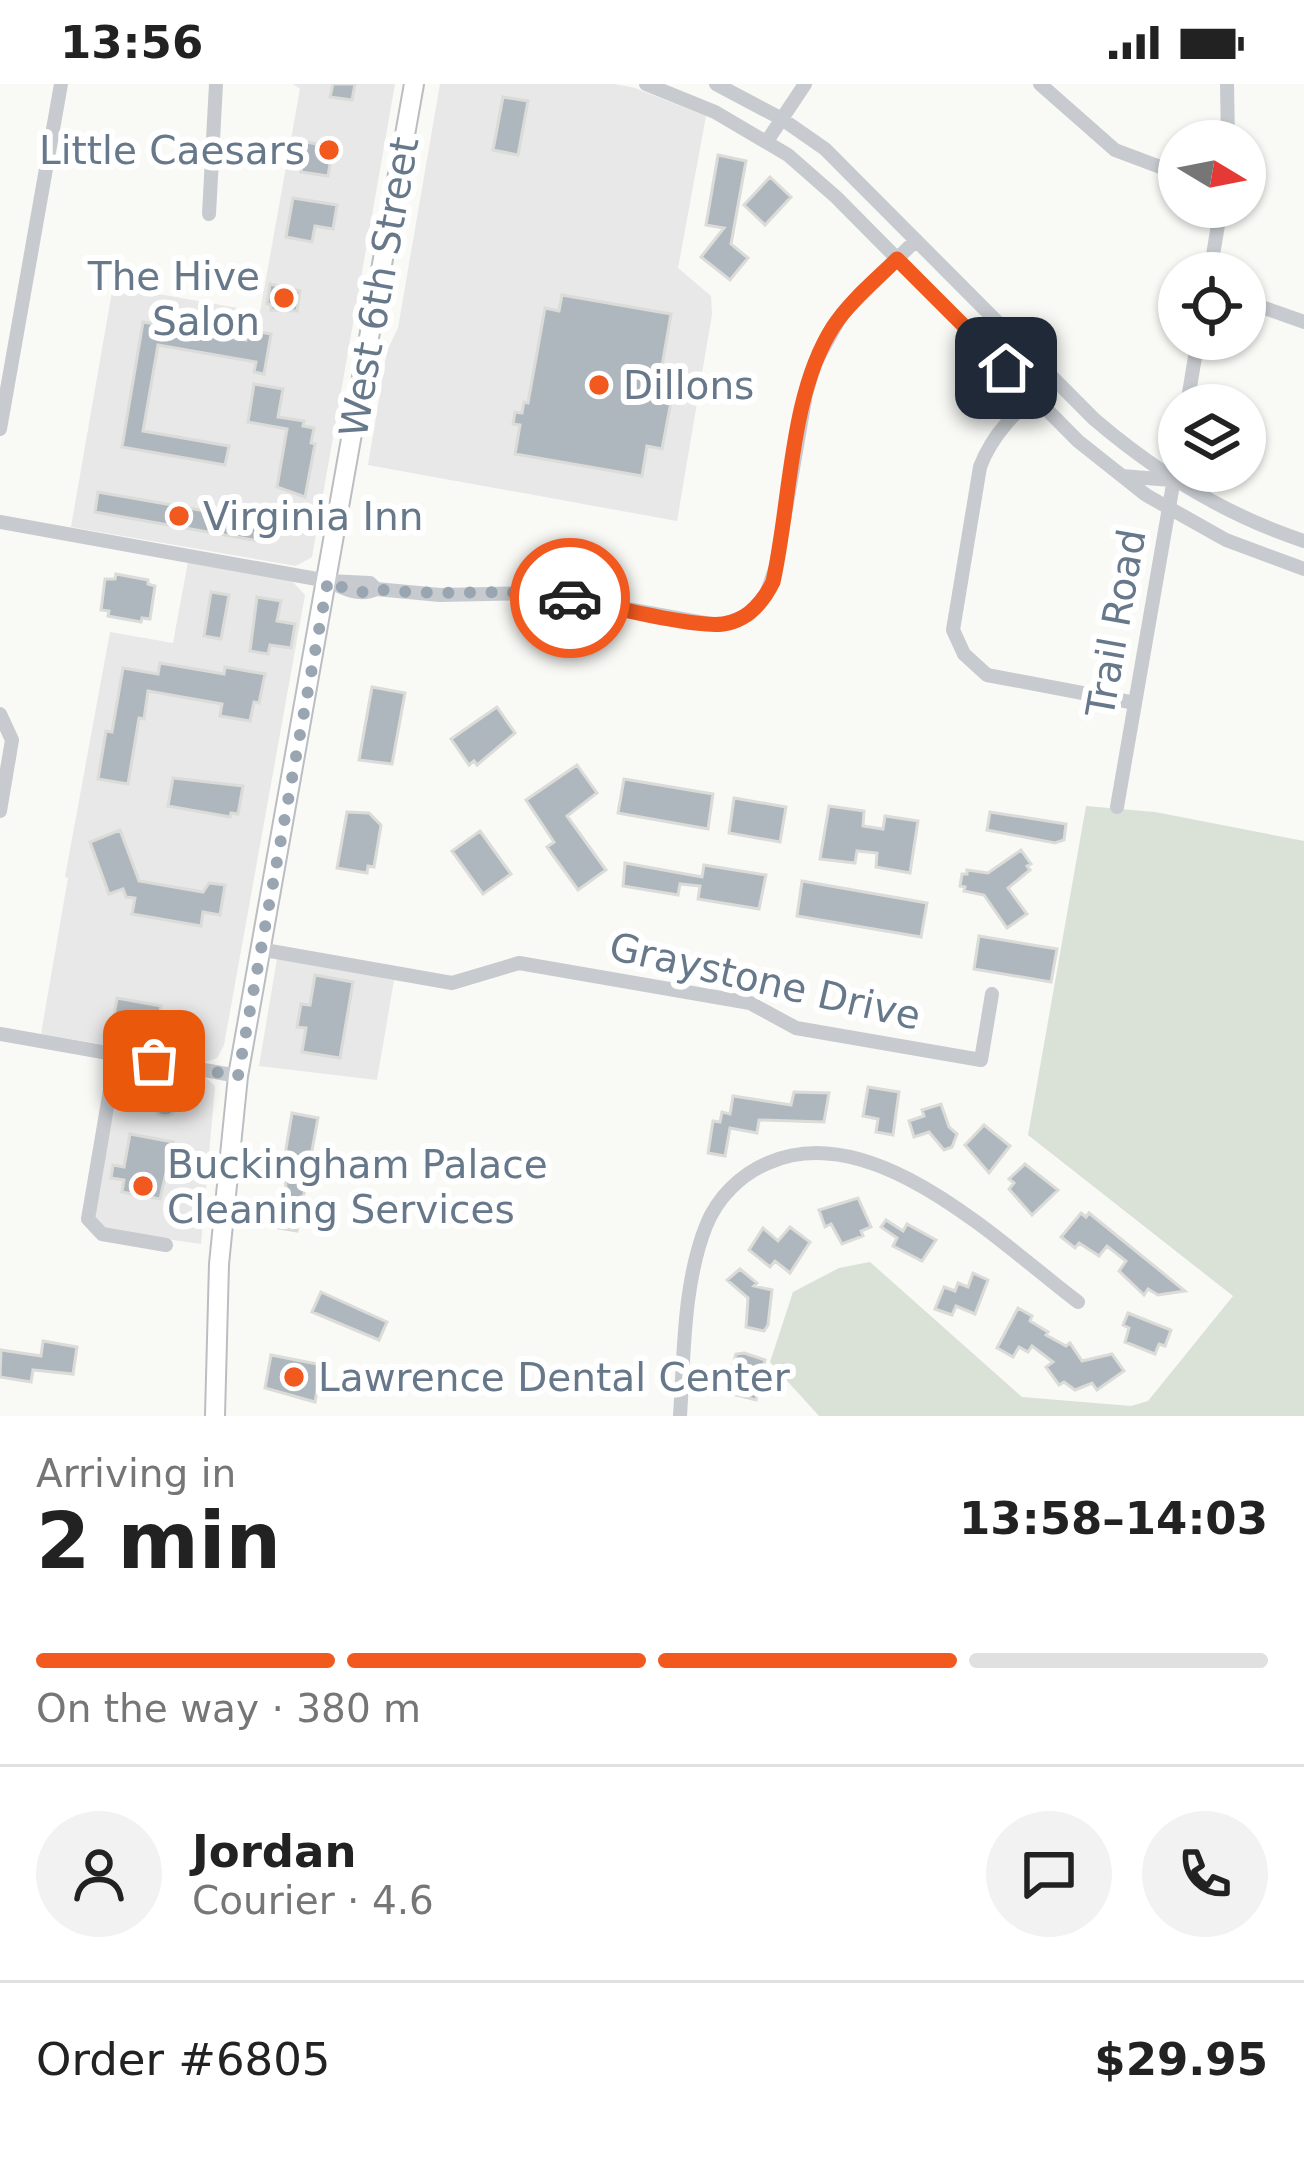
<!DOCTYPE html>
<meta charset="utf-8">
<style>
:root{--surface:#fff;--page:#f2f2f2;--text:#222;--muted:#767676;--line:#e0e0e0;--accent:#f1591e}
body{margin:0;font-family:"DejaVu Sans",sans-serif;background:var(--page);color:var(--text);height:100vh;display:flex;flex-direction:column;font-size:45px;white-space:nowrap}
*{box-sizing:border-box;margin:0}
p{font-size:39px;color:var(--muted)}
.icon{flex:none;width:66px;height:66px;fill:none;stroke:currentColor;stroke-width:2;stroke-linecap:round;stroke-linejoin:round}
.map{position:relative;height:1332px;overflow:hidden}
.drawer{display:flex;flex-direction:column;background:var(--surface);flex:1}
.drawer>*{flex:none}
.needle{width:78px;rotate:100deg}
.tools{position:absolute;left:1158px;top:36px;display:grid;gap:24px}
.tools a{display:grid;place-items:center;width:108px;height:108px;border-radius:50%;background:var(--surface);box-shadow:0 3px 9px #0004;font-size:60px}
.pin{position:absolute;display:grid;place-items:center;width:102px;height:102px;color:#fff;margin:-51px;border-radius:24px;box-shadow:0 6px 18px #0006}
.courier{position:absolute;display:grid;place-items:center;width:120px;height:120px;margin:-60px;border:9px solid #f1591e;border-radius:50%;background:#fff;color:#222;box-shadow:0 3px 15px #0007}
.overview em{font-style:normal;font-weight:700}
.overview div{display:flex;flex-direction:column-reverse}
.overview{display:flex;align-items:center;justify-content:space-between;height:204px;padding:0 36px}
h1{font-size:78px;font-weight:700;line-height:90px}
.bar{display:grid;grid-template-columns:repeat(4,1fr);gap:18px 12px;align-content:center;height:144px;padding:0 36px}
.bar i{height:15px;border-radius:9px;background:var(--line)}
.bar .active{background:var(--accent)}
.bar p{grid-column:span 4}
.line{display:flex;align-items:center;gap:30px;padding:0 36px;border-top:3px solid var(--line)}
.line div{flex:1}
.round{display:grid;place-items:center;flex:none;width:126px;height:126px;border-radius:63px;background:var(--page)}
.status{display:flex;justify-content:space-between;align-items:center;height:84px;padding:0 60px;background:var(--surface);direction:ltr}
.status svg{height:33px;fill:currentColor}
.map>svg:first-child{display:block}
.built{fill:#e7e8e7}
.green{fill:#dae1d7}
.building{fill:#afb7be;stroke:#dbdbd8;stroke-width:3}
.lines{fill:none;stroke-linecap:round;stroke-linejoin:round}
.major-casing{stroke:#babec2;stroke-width:22}
.minor{stroke:#c7cbcf;stroke-width:14}
.major{stroke:#fff;stroke-width:18}
.done{stroke:#99a5b0;stroke-width:12;stroke-dasharray:0 21.6}
.route{stroke:#f1591e;stroke-width:15}
.poi-dot{fill:#f1591e;stroke:#fff;stroke-width:4.5}
.labels{text-anchor:middle;dominant-baseline:central;stroke-width:12;stroke-linejoin:round;paint-order:stroke}
.poi-label{font-size:39px;fill:#66788a;stroke:#fff;text-anchor:start}
.street-label{font-size:39px;fill:#66788a;stroke:#fff}
</style>
<div class="status"><b>13:56</b><svg viewBox="0 0 49 12"><path d="M0 12V9h3v3zM5 12V6h3v6zM10 12V3h3v9zM15 12V0h3v12zM26 1h20v11H26zM47 4h2v5h-2z"/></svg></div>
<div class="map">
<svg width="1304" height="1332" viewBox="0 0 1304 1332">
<rect width="100%" height="100%" fill="#f9f9f6"/>
<!-- built -->
<path class="built" d="M293,0H395L312,473L296,482L71,443L113,202L260,228L300,5Z
M440,0H615L635,4L706,32L678,184L711,212L712,230L677,437L368,381L387,267L398,244Z
M188,478L291,496L305,511L224,961L217,974L206,978L41,950L68,794L65,793L110,548L173,559Z
M277,875L394,896L377,996L259,982Z
M136,982L206,994L215,1002L201,1160L110,1147L101,1144L93,1132L121,990Z"/>
<!-- green -->
<path class="green" d="M1086,722L1155,728L1304,757V1332H819L770,1278L793,1208L839,1184L870,1178L1022,1313L1131,1322L1148,1317L1233,1212L1028,1051Z"/>
<!-- building -->
<path class="building" d="M333,0H355L352,16L330,13Z
M503,13L528,17L518,71L493,66Z
M306,58L333,63L328,92L301,88Z
M718,71L746,77L731,160L748,174L730,196L701,173L724,144L706,141Z
M770,93L791,113L765,141L744,121Z
M293,114L337,121L333,145L315,142L312,158L286,153Z
M270,200L300,207L297,227L271,226V221L267,220Z
M562,211L671,230L659,299L674,302L662,365L647,362L642,392L515,370L520,341L513,340L515,328L522,329L524,318L528,319L545,224L559,227Z
M143,238L246,256L248,246L271,250L264,290L254,288L256,278L158,261L143,347L229,362L225,381L122,363Z
M254,300L283,305L278,333L304,337L303,342L314,344L311,359L315,360L305,413L277,403L287,345L248,338Z
M98,408L268,438L264,458L95,428Z
M116,490L148,496V500L155,502L150,535L142,534L141,538L108,532L109,527L101,526L105,495H115Z
M211,508L229,511L221,555L204,552Z
M257,513L281,517L277,537L295,540L291,564L270,561L268,570L250,567Z
M160,579L224,590L225,583L265,590L259,619L254,618L250,637L220,632L222,620L148,607L144,635L139,634L128,700L98,695L106,647L112,648L123,584L158,590Z
M372,603L405,609L392,680L359,676Z
M497,623L515,649L477,681L474,677L469,681L451,655Z
M577,681L597,709L567,732L606,786L578,806L547,763L554,758L526,716Z
M173,694L243,702L238,730L231,729L230,733L168,722Z
M624,695L713,710L708,745L618,729Z
M734,714L786,723L780,758L729,749Z
M829,722L864,727L863,742L883,745L885,732L918,737L910,789L876,783L877,769L857,767L855,779L820,775Z
M347,728L369,729L381,741L374,783L368,782L367,789L337,784Z
M990,728L1066,740L1064,756L1055,759L987,746Z
M120,746L139,797L203,808L209,799L225,801L220,831L203,828L201,842L132,830L135,814L126,813L123,805L109,810L90,758Z
M480,747L511,790L483,810L452,767Z
M1021,766L1031,780L1027,782L1030,786L1008,804L1027,830L1007,844L984,811L964,807L965,803L960,802L962,790H967V786L988,789Z
M625,779L702,793L704,781L766,791L759,825L698,815L700,802L680,800L678,811L623,802Z
M802,797L927,819L921,853L797,832Z
M979,852L1057,865L1051,898L974,885Z
M315,891L353,898L340,974L302,968L306,944L297,943L301,920L310,921Z
M117,914L161,922L158,939L114,932Z
M868,1003L899,1008L893,1051L876,1048L878,1035L863,1032Z
M153 1020a12 12 0 1 1 24 0a12 12 0 1 1-24 0Z
M794,1008L829,1009L824,1038L759,1036L757,1049L730,1044L725,1072L708,1069L713,1037L720,1038L722,1028L730,1030L733,1012L791,1021Z
M941,1020L949,1043L957,1050L952,1063L944,1066L929,1048L914,1053L909,1037L924,1032L922,1026Z
M292,1029L318,1034L297,1147L279,1144L286,1102L285,1096L281,1095Z
M984,1041L1010,1062L989,1089L965,1061Z
M130,1050L173,1058L160,1115L122,1108L124,1096L111,1094L113,1081L124,1083Z
M1025,1080L1058,1106L1032,1131L1009,1105L1014,1099L1009,1095Z
M858,1114L871,1143L861,1147L863,1152L842,1160L831,1140L825,1143L819,1126Z
M1081,1129L1086,1133L1089,1129L1185,1207L1158,1211L1148,1205L1144,1211L1119,1187L1126,1177L1107,1162L1099,1172L1079,1159L1075,1164L1061,1153Z
M886,1136L903,1147L907,1140L936,1156L922,1177L893,1162L897,1154L881,1143Z
M790,1143L810,1158L790,1189L775,1177L770,1183L749,1166L763,1144L778,1157Z
M740,1185L757,1199L754,1202L772,1206L768,1241L764,1247L746,1243L748,1214L727,1196Z
M973,1189L988,1196L975,1230L956,1222L952,1231L935,1225L944,1203L955,1207L958,1199L968,1203Z
M321,1208L387,1238L379,1256L312,1228Z
M1018,1224L1032,1232L1030,1237L1048,1248L1046,1251L1066,1262L1070,1259L1082,1277L1112,1270L1124,1287L1097,1306L1092,1299L1075,1306L1064,1298L1059,1301L1046,1283L1053,1278L1032,1262L1028,1268L1019,1263L1013,1273L997,1264Z
M1128,1229L1171,1246L1165,1262L1159,1260L1155,1270L1125,1258L1129,1244L1123,1241Z
M43,1257L77,1263L73,1290L33,1286L31,1298L0,1293L1,1266L41,1272Z
M744,1269L765,1276L756,1316L728,1309L726,1305L736,1270Z
M271,1271L322,1281L315,1318L265,1304Z"/>
<g class="lines">
<!-- major casing -->
<g class="major-casing">
<path id="major" d="M215,1332L219,1180L238,992L414,0"/>
</g>
<!-- minor -->
<path class="minor" d="M646,0L715,28L788,71L836,113L1078,357L1146,411L1226,456L1304,485
M716,0L782,35L825,65L1094,335C1157,389 1225,431 1304,457
M1040,0L1115,66L1179,90
M1227,0L1228,57
M767,57L805,0
M209,130L216,0
M1210,189L1221,123
M1245,217L1304,238
M1053,294C1024,321 994,345 980,383L953,546L964,570L987,591L1135,619
M1187,321L1198,255
M0,345L61,0
M1122,392L1171,396
M0,438L328,497L370,499L376,505
M328,497C342,504 360,513 376,505L440,511L539,509L710,540H724L748,531L766,511L776,482L806,310L815,279L842,230L916,156
M0,630L12,656L0,727
M1117,723L1179,366
M259,865L452,899L519,879L750,919L796,944L981,976L992,910
M0,950L238,992
M116,971L88,1135L102,1150L166,1161
M680,1332C684,1271 683,1200 706,1142C717,1114 740,1091 768,1079C873,1032 1001,1160 1078,1218"/>
<!-- major -->
<use href="#major" class="major"/>
</g>
<g class="lines">
<!-- done -->
<path class="done" d="M154,977L238,992L328,496C343,504 360,513 376,505C441,514 506,502 570,514"/>
<!-- route -->
<path class="route" d="M570,514C605,521 693,544 723,540C747,537 763,518 773,498C791,418 789,312 833,243C850,217 875,197 897,175L1006,284"/>
</g>
<!-- markers -->
<g class="poi-dot">
<circle cx="329" cy="66" r="12"/>
<circle cx="284" cy="214" r="12"/>
<circle cx="599" cy="301" r="12"/>
<circle cx="179" cy="432" r="12"/>
<circle cx="143" cy="1102" r="12"/>
<circle cx="294" cy="1293" r="12"/>
</g>
<g class="labels">
<!-- poi labels -->
<g class="poi-label">
<text x="305" y="66" text-anchor="end">Little Caesars</text>
<text x="260" y="192" text-anchor="end">The Hive<tspan x="260" dy="45">Salon</tspan></text>
<text x="623" y="301">Dillons</text>
<text x="203" y="432">Virginia Inn</text>
<text x="167" y="1080">Buckingham Palace<tspan x="167" dy="45">Cleaning Services</tspan></text>
<text x="318" y="1293">Lawrence Dental Center</text>
</g>
<!-- street labels -->
<g class="street-label">
<text transform="translate(379 203) rotate(-80)">West 6th Street</text>
<text transform="translate(1116 539) rotate(-80)">Trail Road</text>
<text transform="translate(765 897) rotate(13)">Graystone Drive</text>
</g>
</g>
</svg>
<div class="tools">
<a><svg class="needle" viewBox="-14 -14 28 28"><path d="M0-13l5 13h-10z" fill="#e53935"/><path d="M0 13l5-13h-10z" fill="#767676"/></svg></a>
<a><svg class="icon" aria-label="locate" viewBox="0 0 24 24"><circle cx="12" cy="12" r="6"/><path d="M12 2v4M12 18v4M2 12h4M18 12h4"/></svg></a>
<a><svg class="icon" aria-label="layers" viewBox="0 0 24 24"><path d="M12 4l9 5-9 5-9-5zM3 14l9 5 9-5"/></svg></a>
</div>
<div class="pin" style="left:154px;top:977px;background:#ea580c"><svg class="icon" aria-label="bag" viewBox="0 0 24 24"><path d="M5 8h14l-1 12H6zM9 8a3 3 0 0 1 6 0"/></svg></div>
<div class="pin" style="left:1006px;top:284px;background:#1f2937"><svg class="icon" aria-label="home" viewBox="0 0 24 24"><path d="M3 11l9-7 9 7M6 9v11h12V9"/></svg></div>
<div class="courier" style="left:570px;top:514px"><svg class="icon" aria-label="car" viewBox="0 0 24 24"><path d="M5 17H2v-5l4-1 3-4h7l3 4 3 1v5h-3M9 17h6M6 11h13"/><circle cx="7" cy="17" r="2"/><circle cx="17" cy="17" r="2"/></svg></div>
</div>
<section class="drawer">
<div class="overview"><div><h1>2 min</h1><p>Arriving in</p></div><em>13:58–14:03</em></div>
<div class="bar"><i class="active"></i><i class="active"></i><i class="active"></i><i></i><p>On the way · 380 m</p></div>
<div class="line" style="height:216px"><a class="round"><svg class="icon" aria-label="person" viewBox="0 0 24 24"><circle cx="12" cy="8" r="4"/><path d="M4 21q1-7 8-7t8 7"/></svg></a><div><b>Jordan</b><p>Courier · 4.6</p></div><a class="round"><svg class="icon" aria-label="chat" viewBox="0 0 24 24"><path d="M4 5h16v11H9l-5 4z"/></svg></a><a class="round"><svg class="icon" aria-label="phone" viewBox="0 0 24 24"><path d="M5 4h4l2 5-3 2q2 4 5 5l2-3 5 2v4C11 20 4 13 5 4z"/></svg></a></div>
<div class="line" style="height:156px"><div>Order #6805</div><b>$29.95</b></div>
</section>
